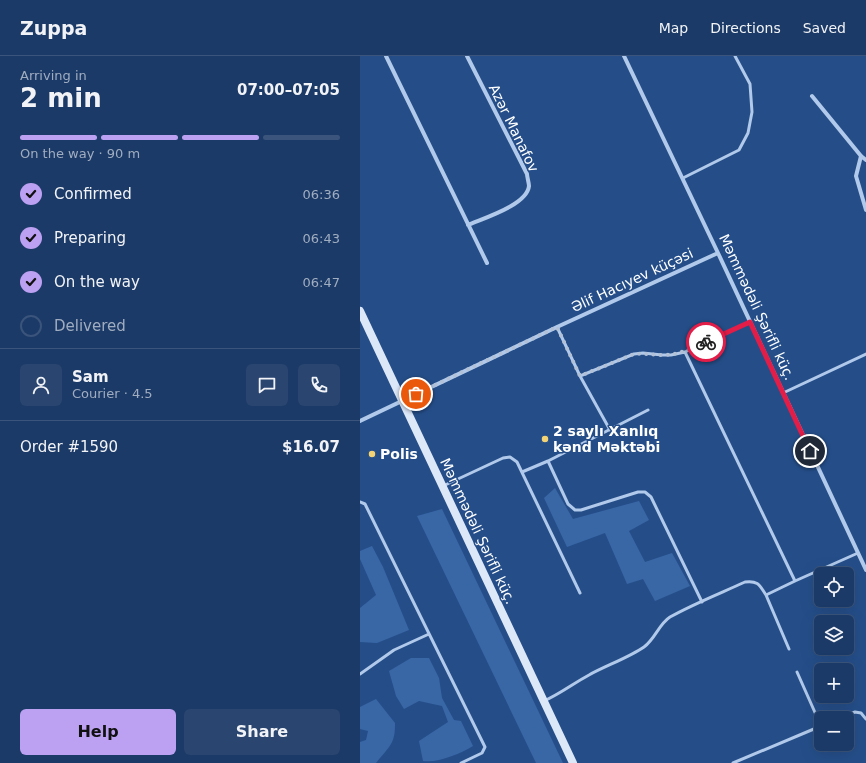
<!DOCTYPE html>
<meta charset="utf-8">
<style>
:root{--surface:#1c3a67;--page:#294570;--text:#f1f3f6;--muted:#a0adc0;--line:#3a547b;--accent:#bca0f2}
body{margin:0;font-family:"DejaVu Sans",sans-serif;background:var(--page);color:var(--text);height:100vh;display:flex;flex-direction:column;font-size:15px;white-space:nowrap}
*{box-sizing:border-box;margin:0}
p{font-size:13px;color:var(--muted)}
.icon{flex:none;width:22px;height:22px;fill:none;stroke:currentColor;stroke-width:2;stroke-linecap:round;stroke-linejoin:round}
.map{position:relative;flex:1;overflow:hidden}
.details{display:flex;flex-direction:column;background:var(--surface);width:360px}
.details>*{flex:none}
.controls{position:absolute;left:454px;top:511px;display:grid;gap:8px}
.controls a{display:grid;place-items:center;width:40px;height:40px;border-radius:6px;background:var(--surface);box-shadow:0 4px 16px #0002,0 0 0 1px var(--line);font-size:20px}
.pin{position:absolute;display:grid;place-items:center;width:34px;height:34px;color:#fff;margin:-17px;border:2px solid #fff;border-radius:50%;box-shadow:0 1px 4px #0007}
.courier{position:absolute;display:grid;place-items:center;width:40px;height:40px;margin:-20px;border:3px solid #e11d48;border-radius:50%;background:#fff;color:#222;box-shadow:0 1px 5px #0007}
.summary em{font-style:normal;font-weight:700}
.summary div{display:flex;flex-direction:column-reverse}
.summary{display:flex;align-items:center;justify-content:space-between;height:68px;padding:0 20px}
h1{font-size:26px;font-weight:700;line-height:30px}
.bar{display:grid;grid-template-columns:repeat(4,1fr);gap:6px 4px;align-content:center;height:48px;padding:0 20px}
.bar i{height:5px;border-radius:3px;background:var(--line)}
.bar .active{background:var(--accent)}
.bar p{grid-column:span 4}
.line{display:flex;align-items:center;gap:10px;padding:0 20px;border-top:1px solid var(--line)}
.line div{flex:1}
.round{display:grid;place-items:center;flex:none;width:42px;height:42px;border-radius:6px;background:var(--page)}
ol{padding:0 20px;list-style:none}
li{display:flex;align-items:center;gap:12px;height:44px}
li p{margin-inline-start:auto}
li .icon{padding:4px;border-radius:50%;background:var(--accent);color:#111;stroke-width:4}
li:last-child{color:var(--muted)}
li i{width:22px;height:22px;border:2px solid var(--line);border-radius:50%}
.cta{display:flex;gap:8px;margin-top:auto;padding:8px 20px}
.cta a{flex:1;height:46px;border-radius:6px;background:var(--accent);color:#111;font-size:16px;font-weight:700;line-height:46px;text-align:center}
.cta a+a{background:var(--page);color:var(--text)}
header{display:flex;align-items:center;gap:24px;box-sizing:border-box;height:56px;padding:0 20px;background:var(--surface);border-bottom:1px solid var(--line)}
header strong{font-size:19px}
nav{display:flex;gap:22px;margin-inline-start:auto;font-size:14px}
main{display:flex;flex:1;min-height:0}
.map>svg:first-child{display:block}
.green{fill:#3967a6}
.lines{fill:none;stroke-linecap:round;stroke-linejoin:round}
.lane{stroke:#b1c9ea;stroke-width:3}
.street{stroke:#b1c9ea;stroke-width:4}
.secondary{stroke:#dce7f8;stroke-width:8}
.done{stroke:#b3c1d6;stroke-width:4;stroke-dasharray:0 7.2}
.route{stroke:#e11d48;stroke-width:5}
.poi-dot{fill:#f4d375;stroke:#254e89;stroke-width:1.5}
.labels{text-anchor:middle;dominant-baseline:central;stroke-width:3;stroke-linejoin:round;paint-order:stroke}
.street-label{font-size:14px;fill:#fff;stroke:#254e89}
.poi-label{font-size:14px;font-weight:bold;fill:#fff;stroke:#254e89;text-anchor:start}
</style>
<header>
<strong>Zuppa</strong>
<nav><a>Map</a><a>Directions</a><a>Saved</a></nav>
</header>
<main>
<section class="details">
<div class="summary"><div><h1>2 min</h1><p>Arriving in</p></div><em>07:00–07:05</em></div>
<div class="bar"><i class="active"></i><i class="active"></i><i class="active"></i><i></i><p>On the way · 90 m</p></div>
<ol>
<li><svg class="icon" aria-label="check" viewBox="0 0 24 24"><path d="M5 12l5 5 9-10"/></svg>Confirmed<p>06:36</p></li>
<li><svg class="icon" aria-label="check" viewBox="0 0 24 24"><path d="M5 12l5 5 9-10"/></svg>Preparing<p>06:43</p></li>
<li><svg class="icon" aria-label="check" viewBox="0 0 24 24"><path d="M5 12l5 5 9-10"/></svg>On the way<p>06:47</p></li>
<li><i></i>Delivered</li>
</ol>
<div class="line" style="height:72px"><a class="round"><svg class="icon" aria-label="person" viewBox="0 0 24 24"><circle cx="12" cy="8" r="4"/><path d="M4 21q1-7 8-7t8 7"/></svg></a><div><b>Sam</b><p>Courier · 4.5</p></div><a class="round"><svg class="icon" aria-label="chat" viewBox="0 0 24 24"><path d="M4 5h16v11H9l-5 4z"/></svg></a><a class="round"><svg class="icon" aria-label="phone" viewBox="0 0 24 24"><path d="M5 4h4l2 5-3 2q2 4 5 5l2-3 5 2v4C11 20 4 13 5 4z"/></svg></a></div>
<div class="line" style="height:52px"><div>Order #1590</div><b>$16.07</b></div>
<div class="cta"><a>Help</a><a>Share</a></div>
</section>
<div class="map">
<svg width="506" height="707" viewBox="0 0 506 707">
<rect width="100%" height="100%" fill="#254e89"/>
<!-- green -->
<path class="green" d="M195,432L213,463L279,445L289,464L269,475L285,506L312,497L330,530L295,545L283,523L267,528L245,477L207,491L184,442Z
M82,453L203,707H176L57,460Z
M12,490L23,511L49,574L17,587L0,586V552L16,539L0,503V495Z
M51,602H69L79,622L82,642L94,664L101,665L113,690C100,698 78,707 63,705L59,685L88,666L82,650L59,645L44,653L36,640L29,615Z
M16,643L35,667C35,673 35,680 32,686C28,694 21,700 16,707H0V686L6,684L8,675L0,673V651Z"/>
<g class="lines">
<!-- lane -->
<path class="lane" d="M323,122L379,94L388,77L392,56L390,28L375,0
M197,271L220,320L250,374
M325,296L435,525
M220,320L274,298L283,297L302,299H311L325,296L390,266
M423,337L506,298
M188,405L208,448L215,454H221L278,436H285L291,441L342,546
M162,416L188,405L288,354
M83,430L143,402L150,401L157,406L220,537
M0,446L5,448L125,691L122,697L101,707
M406,539L429,593
M0,618L34,594L69,578
M184,645C200,638 214,627 229,619C245,610 270,601 284,591C295,583 299,568 310,561C333,548 361,537 385,526C398,524 400,530 406,539L435,525L498,497
M480,662L495,656L501,657L506,663
M373,707L461,670L437,616"/>
<!-- street -->
<path class="street" d="M26,0L127,207
M107,0L167,118C167,121 169,127 169,130C167,149 124,162 108,169
M264,0L358,197L506,514
M452,40L501,100L506,104
M501,100L496,120L506,154
M0,365L197,271L358,197"/>
<!-- secondary -->
<path class="secondary" d="M0,255L213,707"/>
</g>
<g class="lines">
<!-- done -->
<path class="done" d="M56,338L197,271L220,320L274,298C284,297 293,299 303,299C319,299 332,292 346,286"/>
<!-- route -->
<path class="route" d="M346,286L390,266L450,395"/>
</g>
<!-- markers -->
<g class="poi-dot">
<circle cx="185" cy="383" r="4"/>
<circle cx="12" cy="398" r="4"/>
</g>
<g class="labels">
<!-- street labels -->
<g class="street-label">
<text transform="translate(154 72) rotate(64)">Azər Manafov</text>
<text transform="translate(272 224) rotate(-25)">Əlif Hacıyev küçəsi</text>
<text transform="translate(397 251) rotate(65)">Məmmədəli Şərifli küç.</text>
<text transform="translate(118 475) rotate(65)">Məmmədəli Şərifli küç.</text>
</g>
<!-- poi labels -->
<g class="poi-label">
<text x="193" y="375">2 saylı Xanlıq<tspan x="193" dy="16">kənd Məktəbi</tspan></text>
<text x="20" y="398">Polis</text>
</g>
</g>
</svg>
<div class="controls">
<a><svg class="icon" aria-label="locate" viewBox="0 0 24 24"><circle cx="12" cy="12" r="6"/><path d="M12 2v4M12 18v4M2 12h4M18 12h4"/></svg></a>
<a><svg class="icon" aria-label="layers" viewBox="0 0 24 24"><path d="M12 4l9 5-9 5-9-5zM3 14l9 5 9-5"/></svg></a>
<a>+</a>
<a>−</a>
</div>
<div class="pin" style="left:56px;top:338px;background:#ea580c"><svg class="icon" aria-label="bag" viewBox="0 0 24 24"><path d="M5 8h14l-1 12H6zM9 8a3 3 0 0 1 6 0"/></svg></div>
<div class="pin" style="left:450px;top:395px;background:#1f2937"><svg class="icon" aria-label="home" viewBox="0 0 24 24"><path d="M3 11l9-7 9 7M6 9v11h12V9"/></svg></div>
<div class="courier" style="left:346px;top:286px"><svg class="icon" aria-label="bike" viewBox="0 0 24 24"><circle cx="6" cy="16" r="4"/><circle cx="18" cy="16" r="4"/><path d="M6 16l4-8h5l3 8M10 8l3 8H6M13 5h3"/></svg></div>
</div>
</main>
